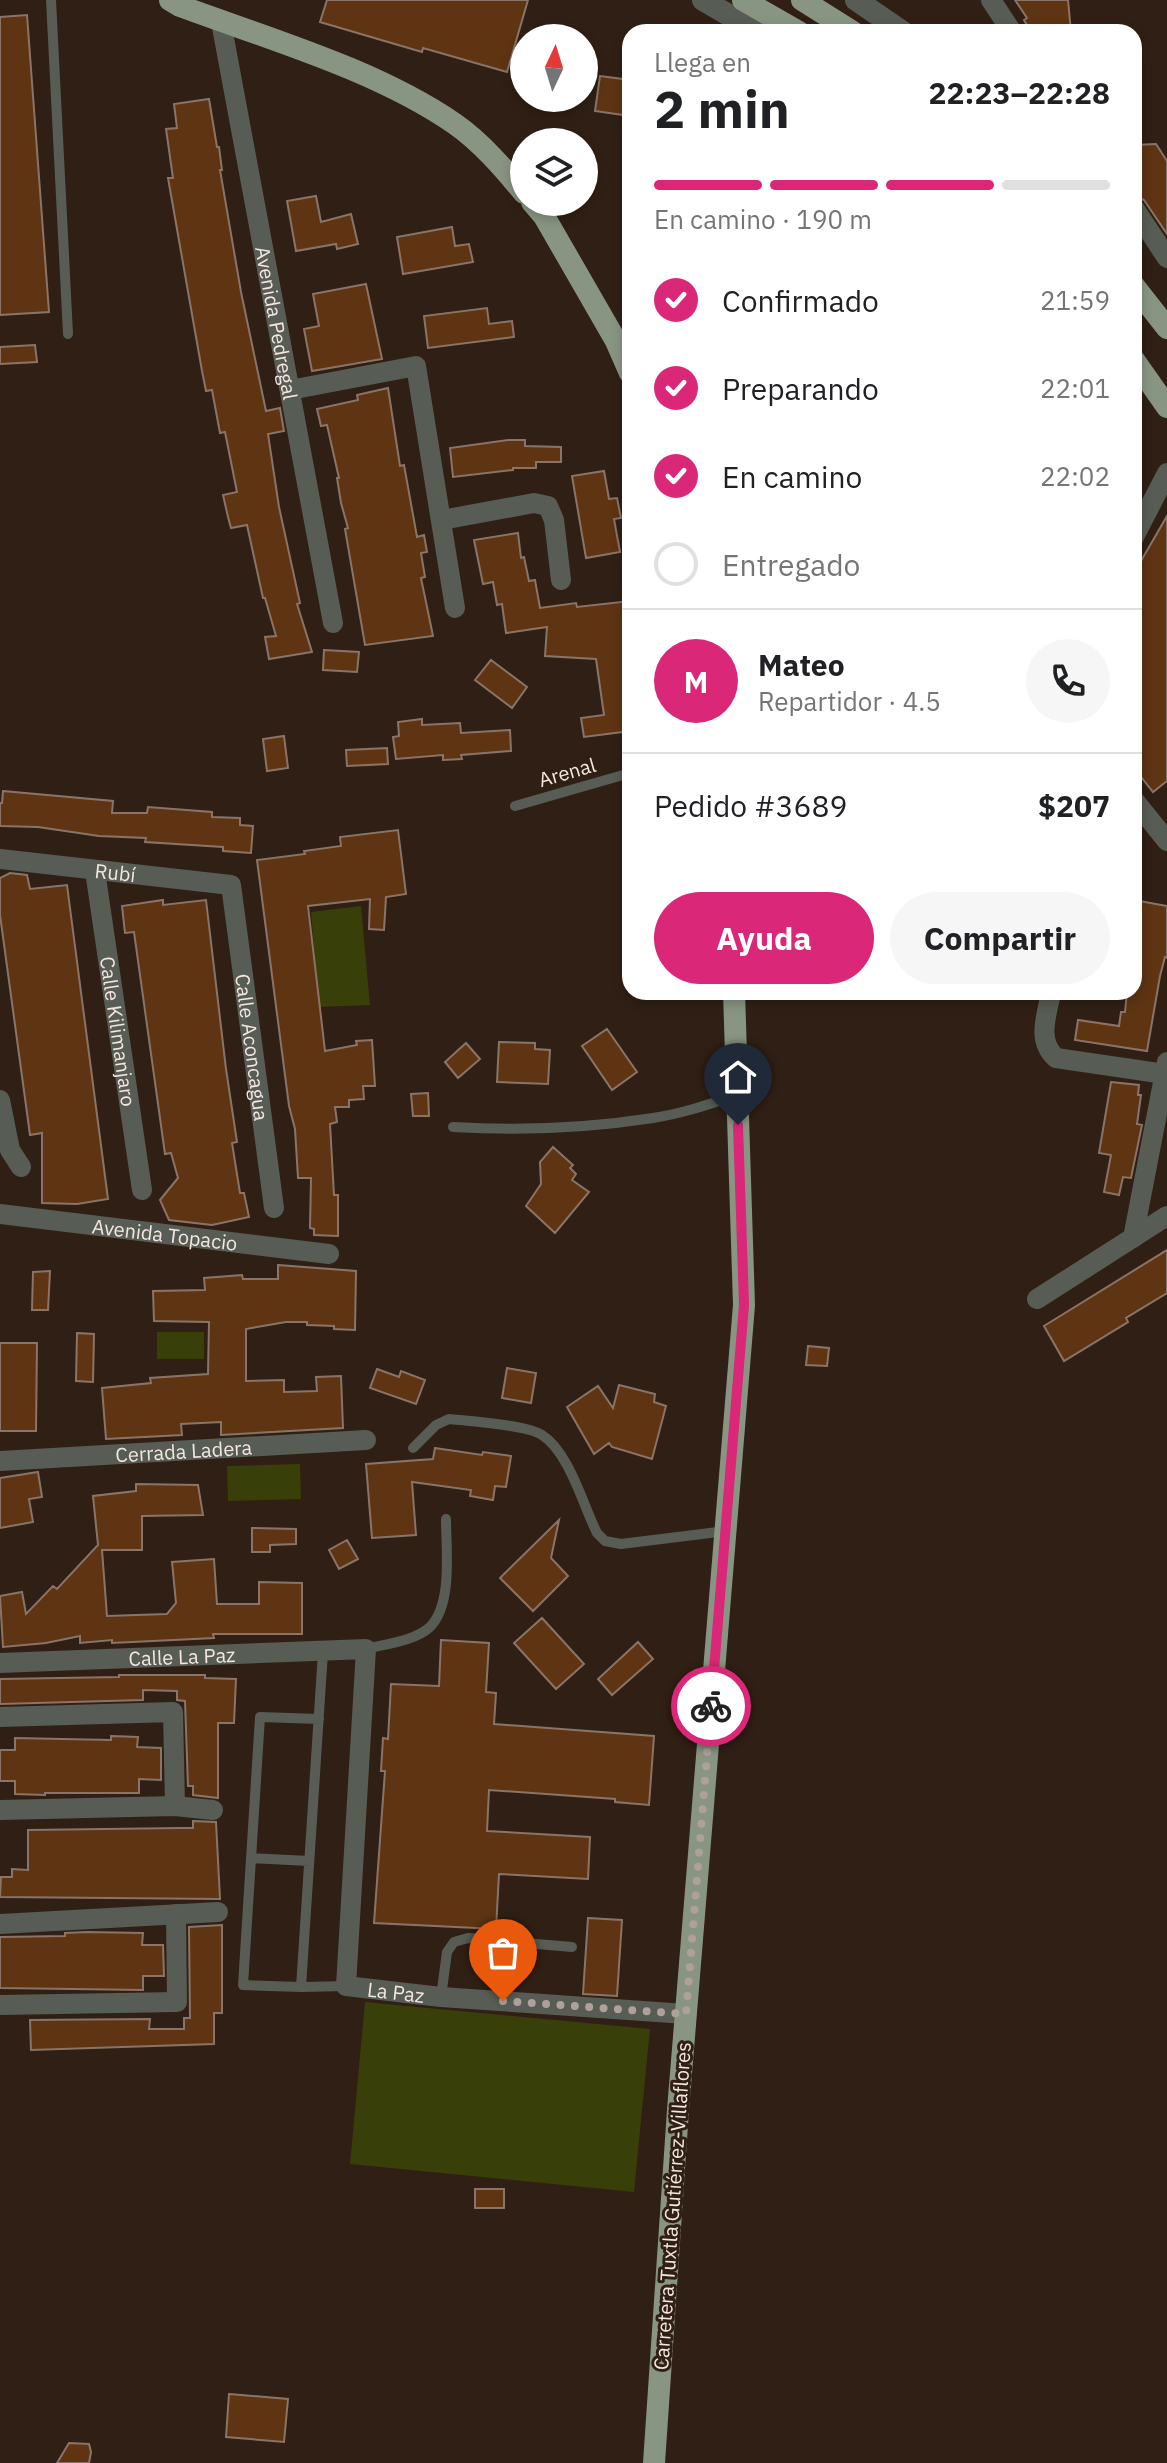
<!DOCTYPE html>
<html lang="es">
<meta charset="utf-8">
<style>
:root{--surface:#fff;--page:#f6f6f6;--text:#202124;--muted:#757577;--line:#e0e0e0;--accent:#db2777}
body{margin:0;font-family:"IBM Plex Sans",sans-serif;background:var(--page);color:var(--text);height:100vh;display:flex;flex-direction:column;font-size:30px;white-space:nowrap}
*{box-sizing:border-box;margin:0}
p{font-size:26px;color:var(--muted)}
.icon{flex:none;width:44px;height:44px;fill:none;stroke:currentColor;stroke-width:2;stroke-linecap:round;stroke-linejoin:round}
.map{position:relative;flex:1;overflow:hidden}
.details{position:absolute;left:622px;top:24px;width:520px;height:976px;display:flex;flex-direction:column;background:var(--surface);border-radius:24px;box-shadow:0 4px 12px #0003}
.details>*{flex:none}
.needle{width:52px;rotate:4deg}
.buttons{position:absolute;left:510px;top:24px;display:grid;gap:16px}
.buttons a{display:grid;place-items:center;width:88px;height:88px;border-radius:50%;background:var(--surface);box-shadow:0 4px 12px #0003;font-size:40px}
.pin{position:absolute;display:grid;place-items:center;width:68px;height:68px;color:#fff;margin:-82px -34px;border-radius:50% 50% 50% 0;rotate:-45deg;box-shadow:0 0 8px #0007}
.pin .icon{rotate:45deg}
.courier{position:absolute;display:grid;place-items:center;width:80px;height:80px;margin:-40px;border:6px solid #db2777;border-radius:50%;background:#fff;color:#222;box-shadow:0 2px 10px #0007}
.head em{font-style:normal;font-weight:800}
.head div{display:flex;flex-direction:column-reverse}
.head{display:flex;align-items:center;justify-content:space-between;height:136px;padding:0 32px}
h1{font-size:52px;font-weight:800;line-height:60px}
.bar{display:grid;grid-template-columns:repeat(4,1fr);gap:12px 8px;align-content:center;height:96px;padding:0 32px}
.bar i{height:10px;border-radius:6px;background:var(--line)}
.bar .on{background:var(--accent)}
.bar p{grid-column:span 4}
.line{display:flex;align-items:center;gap:20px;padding:0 32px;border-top:2px solid var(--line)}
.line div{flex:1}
.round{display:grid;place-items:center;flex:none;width:84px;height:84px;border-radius:42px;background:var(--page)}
ol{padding:0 32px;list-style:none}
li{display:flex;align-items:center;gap:24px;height:88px}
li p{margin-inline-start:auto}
li .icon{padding:8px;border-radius:50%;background:var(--accent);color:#fff;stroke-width:4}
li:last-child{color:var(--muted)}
li i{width:44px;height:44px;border:4px solid var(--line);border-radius:50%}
.cta{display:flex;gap:16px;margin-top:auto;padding:16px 32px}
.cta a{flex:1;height:92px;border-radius:48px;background:var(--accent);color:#fff;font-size:32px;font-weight:800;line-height:92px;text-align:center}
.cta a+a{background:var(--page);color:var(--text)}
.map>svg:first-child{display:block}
.green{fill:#383f08}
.building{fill:#5e3413;stroke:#8a7467;stroke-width:2}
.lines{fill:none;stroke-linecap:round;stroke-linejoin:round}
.service{stroke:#575c54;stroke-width:10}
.minor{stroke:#575c54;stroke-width:20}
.tertiary{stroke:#575c54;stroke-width:22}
.primary{stroke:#899583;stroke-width:22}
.done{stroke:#afa199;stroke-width:8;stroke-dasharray:0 14.4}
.route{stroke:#db2777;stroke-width:10}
.labels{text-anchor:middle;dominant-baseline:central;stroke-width:6;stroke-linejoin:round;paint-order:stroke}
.street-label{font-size:20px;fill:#f3e7e0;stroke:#301f14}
</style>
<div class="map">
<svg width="1167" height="2463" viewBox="0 0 1167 2463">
<rect width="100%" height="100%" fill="#301f14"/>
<!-- green -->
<path class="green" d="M361,906L370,1005L319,1007L311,912Z
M157,1332H204V1359H157Z
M300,1464L301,1499L228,1501L227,1466Z
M365,2002L650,2029L634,2192L350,2164Z"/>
<!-- building -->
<path class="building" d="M327,0H528L507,72L423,48L422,52L320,22Z
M1015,0H1068L1071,32H1031L1024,20L1027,18Z
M27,15L49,312L0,315V17Z
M600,76L630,80V116L595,111Z
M209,99L217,147H219L222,170H220L241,292L266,411L280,408L284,431L268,434L279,507L300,603L297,604L312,652L269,659L265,637L276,636L265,598H263L247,525L231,528L228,517L223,495L237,492L225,432L220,433L212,390L206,391L202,371L168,178H173L166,129L177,128L174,104Z
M1156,144L1167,161V234L1144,200L1134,195V145Z
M316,196L321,222L351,214L358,244L337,249L336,244L296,251L287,201Z
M452,227L455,246L469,244L473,262L403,274L397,237Z
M366,284L382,359L312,371L304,329L319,326L313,294Z
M487,308L489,324L512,321L514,337L428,348L424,316Z
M35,345L37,362L0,364V347Z
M388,388L400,466L404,465L417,537L424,535L427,552L421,553L425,577L421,578L433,636L365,645L345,529L348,528L341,503L337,478H339L327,425L321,426L317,409L358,400L357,395Z
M508,440H525V446L561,447V462H536V468H513V470L453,477L450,448Z
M604,471L609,499L617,498L621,518L614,519L620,552L586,558L572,476Z
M1167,516V781L1153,792L1134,768V573Z
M518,533L521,558L524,557L529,581L535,580L540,608L576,603L577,607L630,601V731L584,737L581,718L604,715L596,659L545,656L547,627L506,633L502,604L497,605L493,582L483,584L474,540Z
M324,650L359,652L357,672L323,670Z
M491,660L527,687L512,708L475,680Z
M422,719V725L460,723L461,733L510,730L511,751L461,755L462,759L443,760V755L396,759L393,737L399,736L398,722Z
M284,736L288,768L267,771L263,739Z
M387,748L388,764L347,766L346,750Z
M3,791L113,801L112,813H147L148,807L212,812V817L240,818V825L253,826L251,853L223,851V847L145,842L146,838L99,836L38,827L0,826V803H2Z
M398,830L406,894L386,897L384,930L369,929L370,899L308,906L325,1051L357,1045L356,1041L372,1040L375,1086H363L364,1099L349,1100V1107H335L337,1122L330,1124L334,1195H338V1236L314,1235V1229L310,1228L311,1178H298L295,1129L289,1106L257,860L305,854L304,851L341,846L340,837Z
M10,873L27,875L30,889L67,885L108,1199L77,1204L42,1203V1133L30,1135L0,915V878Z
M163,900V905L206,900L226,1069L237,1142L232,1143L240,1193H244L249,1217L212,1225L169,1220L160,1200L178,1178L171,1153L165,1154L134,932L125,933L122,906Z
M1134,900L1167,906V958L1165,957L1160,976L1147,1051L1075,1040L1078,1020L1119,1026L1121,1012H1125L1127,992H1134L1137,939H1134Z
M607,1029L637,1072L612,1090L582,1046Z
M499,1042L535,1043V1049L550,1050L548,1084L497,1082Z
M466,1043L480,1059L458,1078L445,1062Z
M1111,1082L1139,1085L1138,1095H1141L1137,1124L1142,1125L1131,1178L1123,1177L1119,1195L1104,1192L1111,1155L1099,1153Z
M428,1093L429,1116H413L411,1094Z
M553,1147L573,1165L570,1168L576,1174L572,1180L589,1192L555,1233L526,1206L541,1184L540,1162Z
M1167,1250V1293L1126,1318L1128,1322L1064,1361L1044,1326Z
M278,1265L356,1271L355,1330L334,1329V1326L307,1325V1322H286L246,1329V1381L284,1380V1392L317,1391L316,1377L341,1376L343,1428L221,1435V1422L181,1424L182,1435L106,1439L102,1388L151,1383L150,1378L208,1374L209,1322L154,1321L153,1291L205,1290L204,1278L242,1275L243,1279H278Z
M50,1271L48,1310H32L33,1272Z
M77,1333L94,1334L93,1382L76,1381Z
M0,1343H37L36,1431H0Z
M808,1346L829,1348L827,1366L806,1365Z
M507,1368L536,1373L531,1403L502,1398Z
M377,1369L399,1377L401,1371L425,1380L416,1404L370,1388Z
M619,1385L655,1394L654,1402L666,1406L652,1459L612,1447L609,1443L594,1454L567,1407L598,1386L613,1408Z
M435,1448L482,1455L483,1452L511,1456L506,1487L495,1486L493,1500L470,1496L471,1490L412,1482L416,1535L372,1538L366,1464L433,1459Z
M38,1472L42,1497L29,1499L33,1522L0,1528V1478Z
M136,1484L198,1485L203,1515L142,1516V1550H102L107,1616L167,1614L176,1603L172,1562L214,1559L217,1604H259V1582L302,1583V1634H213L214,1638L112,1643V1640L80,1643V1636L46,1643L3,1647L0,1596L22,1592L26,1614L53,1586L57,1589L98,1545L93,1496L136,1491Z
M559,1520L551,1558L568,1576L533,1611L500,1578Z
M252,1528L296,1529V1544L270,1545V1552H252Z
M347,1540L358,1559L339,1569L329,1550Z
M542,1618L584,1664L556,1689L514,1643Z
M441,1640L489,1643L486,1692L496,1693L494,1724L654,1736L649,1805L615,1802V1799L489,1790L487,1831L590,1837L588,1879L499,1874L496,1929L374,1923L385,1771H381L383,1738L388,1739L391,1684L439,1686Z
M638,1642L653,1659L612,1695L598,1679Z
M119,1675H205V1678L236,1679L234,1723H218V1798L193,1795V1786H188L185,1701L177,1700V1691L143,1690V1700L0,1704V1679L119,1677Z
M111,1736L138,1737L137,1747L161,1748V1780L139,1779V1793H45V1795L15,1794V1781H0V1750H15V1738L111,1740Z
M193,1821L216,1822L220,1899L0,1897L1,1877H12V1869L28,1870V1830L181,1828H193Z
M588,1918L622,1920L617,1996L583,1994Z
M222,1925V2013H214V2044L31,2050L30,2020L150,2019L149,2029H184V2018H190L189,1927Z
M87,1932L143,1933L142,1945H163L164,1976H143V1990L0,1988V1937L65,1936V1933Z
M475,2189H504V2208H475Z
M229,2394L288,2399L284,2442L226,2437Z
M69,2443L89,2444L91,2452L89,2463H57Z"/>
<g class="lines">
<!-- service -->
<path class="service" d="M51,0L68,334
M515,806L630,773
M453,1127C519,1131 588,1128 653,1118C681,1114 710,1104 737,1095
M413,1448L436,1425L449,1419C468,1421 528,1425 542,1435C569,1452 583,1505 597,1533L605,1541L621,1544L726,1531
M366,1649C385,1644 415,1641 430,1627C453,1604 446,1549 446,1519
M323,1652L301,1987L346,1986
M251,1858L309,1861
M301,1987L243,1985L260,1717L319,1719
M441,1997L447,1952L454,1942L468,1938L572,1947"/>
<!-- minor -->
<g class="minor">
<path d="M991,0L1012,32"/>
<path id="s1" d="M221,22L333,623"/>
<path d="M1134,208L1167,258"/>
<path d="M290,390L416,366L455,608"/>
<path d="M442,520L534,503L548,506L554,520L561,580"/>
<path d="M1134,537L1167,473"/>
<path d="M1134,800L1167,841"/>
<path id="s2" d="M0,859L231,885L274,1208"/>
<path id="s3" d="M95,871L142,1190"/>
<path d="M1051,992C1047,1016 1036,1040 1056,1058L1165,1074"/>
<path d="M0,1100L10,1150L21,1167"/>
<path id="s4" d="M0,1214L329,1254"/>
<path d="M1133,1238L1167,1062"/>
<path d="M1037,1299L1167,1216"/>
<path id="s5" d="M0,1461L366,1440"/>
<path id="s6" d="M0,1663L366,1649L346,1986L441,1997L686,2014"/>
<path d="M0,1717L173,1712L175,1806"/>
<path d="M0,1810L175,1806L213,1810"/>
<path d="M0,1924L218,1912"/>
<path d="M0,2005L177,2002L176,1914"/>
</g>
<!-- tertiary -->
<path class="tertiary" d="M703,0L758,32
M856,0L903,32"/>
<!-- primary -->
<path class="primary" d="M170,0L180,6C269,39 377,70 455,124C481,142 504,169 524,193
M743,0L799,32
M802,0L853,32
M532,202L544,216L616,341L630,373
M1134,286L1167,328
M1134,360L1167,407
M654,2463L678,2110L744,1305L734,992"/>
</g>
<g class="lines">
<!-- done -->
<path class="done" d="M503,2001L686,2014L711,1706"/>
<!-- route -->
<path class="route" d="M711,1706L744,1305L738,1125"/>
</g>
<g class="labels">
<!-- street labels -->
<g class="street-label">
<text stroke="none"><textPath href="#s1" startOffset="306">Avenida Pedregal</textPath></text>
<text transform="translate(567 772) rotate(-16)">Arenal</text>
<text stroke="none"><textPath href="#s2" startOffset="116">Rubí</textPath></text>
<text stroke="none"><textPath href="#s3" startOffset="162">Calle Kilimanjaro</textPath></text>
<text stroke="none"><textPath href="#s2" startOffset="396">Calle Aconcagua</textPath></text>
<text stroke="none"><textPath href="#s4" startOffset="166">Avenida Topacio</textPath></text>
<text stroke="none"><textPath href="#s5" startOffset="184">Cerrada Ladera</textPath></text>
<text stroke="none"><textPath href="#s6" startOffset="182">Calle La Paz</textPath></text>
<text stroke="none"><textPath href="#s6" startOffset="754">La Paz</textPath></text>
<text transform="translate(672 2206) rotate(-86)">Carretera Tuxtla Gutiérrez-Villaflores</text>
</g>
</g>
</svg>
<div class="buttons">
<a><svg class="needle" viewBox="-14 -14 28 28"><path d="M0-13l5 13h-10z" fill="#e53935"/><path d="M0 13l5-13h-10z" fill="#757577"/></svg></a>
<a><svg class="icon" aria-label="layers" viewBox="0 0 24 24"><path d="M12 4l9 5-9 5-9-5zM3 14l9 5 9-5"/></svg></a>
</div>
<div class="pin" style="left:503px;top:2001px;background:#ea580c"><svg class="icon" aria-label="bag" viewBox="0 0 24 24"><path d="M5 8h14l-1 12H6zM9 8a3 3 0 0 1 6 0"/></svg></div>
<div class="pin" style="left:738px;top:1125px;background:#1f2937"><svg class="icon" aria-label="home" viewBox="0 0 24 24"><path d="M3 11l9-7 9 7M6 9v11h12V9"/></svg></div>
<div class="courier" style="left:711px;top:1706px"><svg class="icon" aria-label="bike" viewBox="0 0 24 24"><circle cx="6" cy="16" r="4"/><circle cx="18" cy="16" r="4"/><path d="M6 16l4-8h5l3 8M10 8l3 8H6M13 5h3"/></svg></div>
<section class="details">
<div class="head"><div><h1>2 min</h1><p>Llega en</p></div><em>22:23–22:28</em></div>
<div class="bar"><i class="on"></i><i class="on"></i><i class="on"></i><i></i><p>En camino · 190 m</p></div>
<ol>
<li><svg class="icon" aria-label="check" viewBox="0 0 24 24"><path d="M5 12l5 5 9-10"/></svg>Confirmado<p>21:59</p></li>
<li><svg class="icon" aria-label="check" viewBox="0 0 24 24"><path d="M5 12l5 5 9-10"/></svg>Preparando<p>22:01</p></li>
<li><svg class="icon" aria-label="check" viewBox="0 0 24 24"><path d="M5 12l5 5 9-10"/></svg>En camino<p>22:02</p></li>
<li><i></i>Entregado</li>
</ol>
<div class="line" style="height:144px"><b class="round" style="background:var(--accent);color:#fff">M</b><div><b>Mateo</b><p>Repartidor · 4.5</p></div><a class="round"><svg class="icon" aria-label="phone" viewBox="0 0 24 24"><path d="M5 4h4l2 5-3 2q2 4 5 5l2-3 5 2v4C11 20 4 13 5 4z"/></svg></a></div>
<div class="line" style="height:104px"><div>Pedido #3689</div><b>$207</b></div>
<div class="cta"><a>Ayuda</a><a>Compartir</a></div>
</section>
</div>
